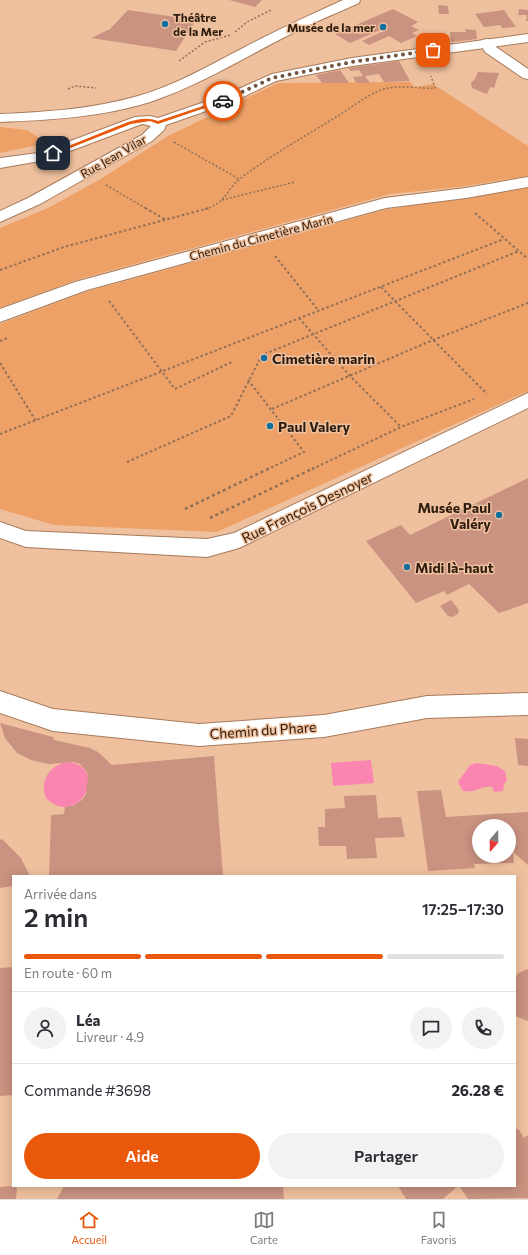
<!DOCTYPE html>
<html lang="fr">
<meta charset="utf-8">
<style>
:root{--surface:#fff;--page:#f2f2f3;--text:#2b2b33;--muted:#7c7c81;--line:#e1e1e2;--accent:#ea580c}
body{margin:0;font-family:Commissioner,sans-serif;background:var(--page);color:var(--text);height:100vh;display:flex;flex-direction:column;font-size:15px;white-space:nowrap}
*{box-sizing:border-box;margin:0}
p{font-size:13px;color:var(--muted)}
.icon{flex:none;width:22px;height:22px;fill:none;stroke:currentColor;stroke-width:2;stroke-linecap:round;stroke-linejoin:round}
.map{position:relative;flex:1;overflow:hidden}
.sheet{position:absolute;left:12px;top:875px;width:504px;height:312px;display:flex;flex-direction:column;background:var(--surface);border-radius:0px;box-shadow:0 2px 10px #0003}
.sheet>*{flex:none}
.needle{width:26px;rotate:200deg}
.controls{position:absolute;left:472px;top:819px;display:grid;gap:8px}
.controls a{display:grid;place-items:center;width:44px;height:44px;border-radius:50%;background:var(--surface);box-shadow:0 2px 10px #0003;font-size:20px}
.pin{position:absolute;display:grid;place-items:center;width:34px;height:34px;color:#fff;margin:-17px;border-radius:8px;box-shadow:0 2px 6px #0006}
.courier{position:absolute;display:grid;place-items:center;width:40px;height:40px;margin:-20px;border:3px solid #ea580c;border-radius:50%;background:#fff;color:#222;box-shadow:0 1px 5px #0007}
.headline em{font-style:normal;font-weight:600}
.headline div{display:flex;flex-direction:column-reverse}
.headline{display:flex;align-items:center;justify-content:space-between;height:68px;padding:0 12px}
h1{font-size:26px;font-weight:600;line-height:30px}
.bar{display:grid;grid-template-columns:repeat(4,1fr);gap:6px 4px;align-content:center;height:48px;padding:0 12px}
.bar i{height:5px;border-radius:3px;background:var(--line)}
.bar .selected{background:var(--accent)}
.bar p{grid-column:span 4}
.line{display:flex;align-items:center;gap:10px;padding:0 12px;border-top:1px solid var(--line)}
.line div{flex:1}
.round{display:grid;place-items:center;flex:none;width:42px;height:42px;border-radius:21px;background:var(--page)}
.button{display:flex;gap:8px;margin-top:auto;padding:8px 12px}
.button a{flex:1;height:46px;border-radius:24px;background:var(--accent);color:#fff;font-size:16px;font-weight:600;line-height:46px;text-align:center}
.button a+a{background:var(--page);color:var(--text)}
.menu{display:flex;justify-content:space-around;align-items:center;height:56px;border-top:1px solid var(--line);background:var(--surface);font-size:11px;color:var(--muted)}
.menu a{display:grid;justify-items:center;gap:2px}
.menu .selected{color:var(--accent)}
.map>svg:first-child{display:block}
.green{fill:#eda166}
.water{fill:#fa85b0}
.building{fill:#c99281;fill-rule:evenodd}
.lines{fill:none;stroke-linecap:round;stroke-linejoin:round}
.street-casing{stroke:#a77b5b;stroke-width:2}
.secondary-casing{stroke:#a77b5b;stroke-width:2}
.path-far2{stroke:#917058;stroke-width:1.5;stroke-dasharray:2 2;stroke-linecap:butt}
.path-far1{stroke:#917058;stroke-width:2;stroke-dasharray:2.5 2.5;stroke-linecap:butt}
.path{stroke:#917058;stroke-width:2.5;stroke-dasharray:3 3;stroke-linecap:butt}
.street{fill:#fff;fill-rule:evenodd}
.secondary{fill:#fff;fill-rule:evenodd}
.route{fill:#ea580c}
.done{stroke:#725641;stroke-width:4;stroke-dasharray:0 7.2}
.poi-dot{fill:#116f9d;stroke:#efc09e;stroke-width:1.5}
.labels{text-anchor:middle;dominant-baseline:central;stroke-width:3;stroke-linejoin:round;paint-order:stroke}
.far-poi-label{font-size:12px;font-weight:bold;fill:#2e1d0f;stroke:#efc09e;text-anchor:start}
.far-street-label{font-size:12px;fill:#2e1d0f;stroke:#efc09e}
.poi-label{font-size:14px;font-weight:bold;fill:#2e1d0f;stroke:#efc09e;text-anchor:start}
.street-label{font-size:14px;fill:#2e1d0f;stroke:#efc09e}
</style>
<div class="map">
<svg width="528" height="1199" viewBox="0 0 528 1199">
<rect width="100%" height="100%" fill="#efc09e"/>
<!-- green -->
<path class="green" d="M410,82L415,87L433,84L528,146V176L459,187L390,194L76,280L0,308V228L48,208L99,180L168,136L278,83Z
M0,127L27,130L47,143L0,153Z
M528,187V391L217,532L54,525L0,509V324L85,292L384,210Z"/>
<!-- water -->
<path class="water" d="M371,760L374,783L333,786L331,763Z
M67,762C111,765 79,831 46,798C39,781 50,765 67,762Z
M477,763L497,766L505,771L507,781L504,784L503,791L494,792L492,787C481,785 473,795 462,790L458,782L470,765Z"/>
<!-- building -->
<path class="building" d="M229,0H262L255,7Z
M438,5L448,6L449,14H439Z
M393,9L418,22L411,26L419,30L412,33L417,36L401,43L389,36L369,45L362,41L388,29L385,28L350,43L335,34Z
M519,9L528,10V21H526L527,15H518Z
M128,10L196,20L176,51L91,38L110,29Z
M504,10L516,27L502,28L500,25L484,27L475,14Z
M465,29L476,30L477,39L451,42L450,32H466Z
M399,61L410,81L384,82L379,74L365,76L370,83H356L353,77L363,76L359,70L350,71L348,68Z
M340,70L349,83H322L316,75Z
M478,72L499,73L494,88L490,87L487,94L472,88L471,83L475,79Z
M528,478V603L499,613L469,584L447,595L444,591L416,603L366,541L401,525L410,535Z
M451,600L459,610L458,614L452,617L448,616L440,606Z
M0,723L53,737L54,740L90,748L98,752L112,765L214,756L223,876H49L51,815L64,814L65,807L73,806L83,799L86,794L88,777L87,772L80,764L73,762L49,764L31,760L17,753L5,738Z
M515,738L528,739V766L518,765Z
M441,790L446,817L528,812V865L513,852L514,863L474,864L475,868L428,871L417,791ZM479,826H509V856H479Z
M376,795L378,818L401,817L405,837L375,838L377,858L347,859L346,846H319L318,827H325V809L345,808L344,796Z
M2,839L21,858L30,876H13V886L0,888V840Z
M13,967V1095L0,1096V968Z
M527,969L528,970V1021L515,1016V981L517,974Z
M515,1128L519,1130L524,1138L528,1135V1198L468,1199L459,1186H515Z
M13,1186H17L16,1199H0V1187Z
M64,1186H283L284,1199H57Z
M398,1186H458L443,1199H406Z"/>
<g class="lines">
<!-- street casing -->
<g class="street-casing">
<path id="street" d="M487,39L492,40L496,47L528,69V79L523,78L485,52L480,43L482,40Z
M528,177V187L466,198L386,208L87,290L0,322V309L75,282L385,198L466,188Z
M528,393V408L239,548L207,557L26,547L0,538V522L26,531L207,539L234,533Z
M0,691L53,709L199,724L324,715L427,696L528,693V715L427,718L324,737L199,746L53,731L0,713Z"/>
</g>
<!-- secondary casing -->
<g class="secondary-casing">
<path id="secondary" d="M343,0H360L359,3C332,15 305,26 279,40C237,62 195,87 150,102C102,117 50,120 0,122V114C46,112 93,109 138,96C176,85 210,65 245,47C277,30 310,15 343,0Z
M528,34V42L352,66L276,81L235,101L166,125L164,130L152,141L40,204L0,222V211L28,198L142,135L151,126L142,124L46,160L0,168V158L38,153L135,117L150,116L158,118L225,95L272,74L352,58Z"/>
</g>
<!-- path-far2 -->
<path class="path-far2" d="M235,32L247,22L271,10
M179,61L205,42L231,35
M68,89L75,86L96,88
M174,142L239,179
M106,185L147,209
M222,200L295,182
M205,209C226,204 226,189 241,178C271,155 304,137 336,117C350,109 365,96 381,90C397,84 418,89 435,88L431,76"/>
<!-- path-far1 -->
<path class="path-far1" d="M145,208L166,220
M475,213L528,259
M275,256L318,310
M0,270L64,247L209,208
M381,287L487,394
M109,301L175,389L234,361
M299,318L350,376L401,427
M0,341L7,338
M0,363L36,421
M248,380L304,452L268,469
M272,409L433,340L528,303
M0,434L504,239
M127,462L231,416L262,355L519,251
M312,469L401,427L474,399"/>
<!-- path -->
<path class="path" d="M185,509L270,468
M210,518L314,468"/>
<!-- street -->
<use href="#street" class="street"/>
<!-- secondary -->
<use href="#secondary" class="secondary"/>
</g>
<!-- route -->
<path class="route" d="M221,100L225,101L158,124L150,121L131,124L55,154L51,153L128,122C139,119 147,117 158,121Z"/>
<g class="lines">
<!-- done -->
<path class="done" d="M223,101L272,78L352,62L433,50"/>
</g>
<!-- markers -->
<g class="poi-dot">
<circle cx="165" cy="24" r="4"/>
<circle cx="383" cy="27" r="4"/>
<circle cx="264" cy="358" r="4"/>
<circle cx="270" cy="426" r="4"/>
<circle cx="499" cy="515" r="4"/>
<circle cx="407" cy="567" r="4"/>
</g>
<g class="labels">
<!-- far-poi labels -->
<g class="far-poi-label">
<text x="173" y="17">Théâtre<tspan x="173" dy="14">de la Mer</tspan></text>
<text x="375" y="27" text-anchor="end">Musée de la mer</text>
</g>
<!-- far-street labels -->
<g class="far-street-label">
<text transform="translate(113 156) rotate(-30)">Rue Jean Vilar</text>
<text transform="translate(261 237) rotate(-15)">Chemin du Cimetière Marin</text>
</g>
<!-- poi labels -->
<g class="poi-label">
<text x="272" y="358">Cimetière marin</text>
<text x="278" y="426">Paul Valery</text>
<text x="491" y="507" text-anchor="end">Musée Paul<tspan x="491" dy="16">Valéry</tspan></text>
<text x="415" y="567">Midi là-haut</text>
</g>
<!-- street labels -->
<g class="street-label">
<text transform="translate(307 507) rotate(-26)">Rue François Desnoyer</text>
<text transform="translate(263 730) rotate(-4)">Chemin du Phare</text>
</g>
</g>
</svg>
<div class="controls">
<a><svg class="needle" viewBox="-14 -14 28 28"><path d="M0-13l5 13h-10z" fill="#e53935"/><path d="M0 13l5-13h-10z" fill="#7c7c81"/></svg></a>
</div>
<div class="pin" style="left:433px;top:50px;background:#ea580c"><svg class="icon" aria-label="bag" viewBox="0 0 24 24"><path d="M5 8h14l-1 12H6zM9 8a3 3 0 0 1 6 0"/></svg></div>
<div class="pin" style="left:53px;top:153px;background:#1f2937"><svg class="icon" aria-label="home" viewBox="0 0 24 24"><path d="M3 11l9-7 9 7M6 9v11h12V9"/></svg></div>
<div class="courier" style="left:223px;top:101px"><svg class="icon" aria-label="car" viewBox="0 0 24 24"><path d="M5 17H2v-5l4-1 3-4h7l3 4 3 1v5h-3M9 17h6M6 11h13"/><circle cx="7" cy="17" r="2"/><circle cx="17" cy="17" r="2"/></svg></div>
<section class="sheet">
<div class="headline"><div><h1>2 min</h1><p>Arrivée dans</p></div><em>17:25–17:30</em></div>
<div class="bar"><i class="selected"></i><i class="selected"></i><i class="selected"></i><i></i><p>En route · 60 m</p></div>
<div class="line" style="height:72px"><a class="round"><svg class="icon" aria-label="person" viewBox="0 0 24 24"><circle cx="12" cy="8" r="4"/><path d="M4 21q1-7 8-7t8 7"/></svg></a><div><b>Léa</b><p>Livreur · 4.9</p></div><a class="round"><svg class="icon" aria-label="chat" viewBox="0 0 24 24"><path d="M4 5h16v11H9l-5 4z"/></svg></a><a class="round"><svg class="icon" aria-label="phone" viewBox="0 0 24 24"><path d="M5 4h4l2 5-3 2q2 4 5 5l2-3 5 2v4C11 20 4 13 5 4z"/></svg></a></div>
<div class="line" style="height:52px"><div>Commande #3698</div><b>26.28 €</b></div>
<div class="button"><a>Aide</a><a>Partager</a></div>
</section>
</div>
<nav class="menu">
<a class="selected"><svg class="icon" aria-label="home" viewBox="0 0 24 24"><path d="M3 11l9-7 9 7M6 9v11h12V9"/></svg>Accueil</a>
<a><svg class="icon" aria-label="map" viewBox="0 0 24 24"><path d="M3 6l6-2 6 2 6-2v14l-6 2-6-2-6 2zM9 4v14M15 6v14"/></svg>Carte</a>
<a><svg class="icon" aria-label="saved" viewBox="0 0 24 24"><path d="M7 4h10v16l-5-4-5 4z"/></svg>Favoris</a>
</nav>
